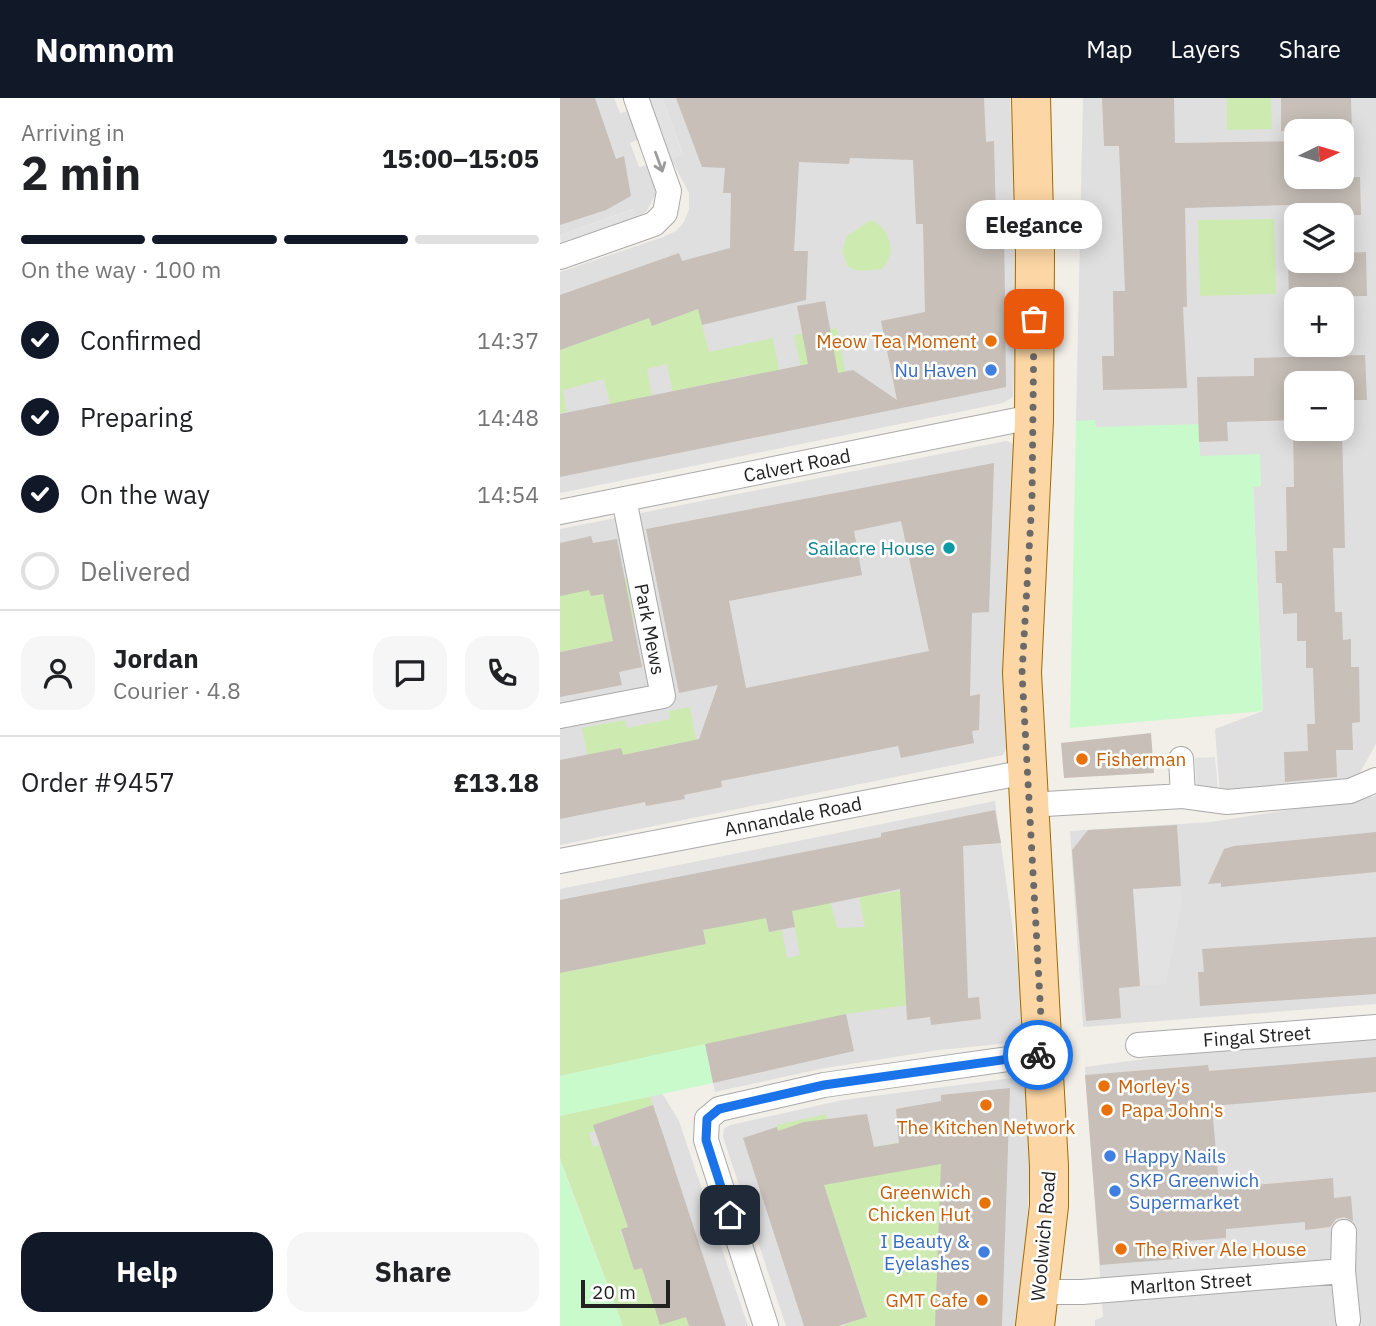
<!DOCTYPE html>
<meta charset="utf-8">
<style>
:root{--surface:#fff;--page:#f6f6f6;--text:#202124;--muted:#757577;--line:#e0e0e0;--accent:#111827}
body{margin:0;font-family:"IBM Plex Sans",sans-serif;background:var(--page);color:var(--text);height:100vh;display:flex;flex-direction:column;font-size:26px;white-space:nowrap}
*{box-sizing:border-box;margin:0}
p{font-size:23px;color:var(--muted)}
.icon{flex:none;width:38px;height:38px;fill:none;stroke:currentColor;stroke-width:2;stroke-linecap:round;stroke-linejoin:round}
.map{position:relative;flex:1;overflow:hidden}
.panel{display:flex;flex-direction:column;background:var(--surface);width:560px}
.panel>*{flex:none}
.needle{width:46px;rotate:85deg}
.buttons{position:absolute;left:724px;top:21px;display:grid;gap:14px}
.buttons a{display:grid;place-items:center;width:70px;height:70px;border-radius:14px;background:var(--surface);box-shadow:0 4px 18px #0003;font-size:35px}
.scale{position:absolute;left:21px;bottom:18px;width:89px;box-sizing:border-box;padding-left:7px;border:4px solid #222;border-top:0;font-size:19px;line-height:24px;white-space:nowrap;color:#222;-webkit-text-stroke:5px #fff;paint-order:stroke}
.pin{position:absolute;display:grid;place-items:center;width:60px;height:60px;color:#fff;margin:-30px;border-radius:14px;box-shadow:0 4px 10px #0006}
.courier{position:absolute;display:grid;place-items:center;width:70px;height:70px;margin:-35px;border:5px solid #1a73e8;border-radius:50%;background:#fff;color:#222;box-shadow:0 2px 9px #0007}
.bubble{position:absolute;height:49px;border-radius:21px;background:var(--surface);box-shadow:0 4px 18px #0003;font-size:23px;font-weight:800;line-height:49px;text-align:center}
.head em{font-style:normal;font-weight:800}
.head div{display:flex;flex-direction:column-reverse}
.head{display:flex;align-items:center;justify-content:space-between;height:119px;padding:0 21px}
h1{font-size:46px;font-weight:800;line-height:52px}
.bar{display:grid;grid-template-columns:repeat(4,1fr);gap:10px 7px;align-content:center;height:84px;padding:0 21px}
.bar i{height:9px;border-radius:5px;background:var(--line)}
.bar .on{background:var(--accent)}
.bar p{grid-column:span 4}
.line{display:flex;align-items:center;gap:18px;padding:0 21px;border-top:2px solid var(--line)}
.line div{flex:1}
.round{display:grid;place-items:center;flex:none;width:74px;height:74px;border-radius:21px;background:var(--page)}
ol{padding:0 21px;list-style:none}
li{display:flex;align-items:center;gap:21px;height:77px}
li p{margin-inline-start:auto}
li .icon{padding:7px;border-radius:50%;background:var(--accent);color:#fff;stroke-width:4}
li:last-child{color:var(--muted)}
li i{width:38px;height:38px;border:4px solid var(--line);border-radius:50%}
.button{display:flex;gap:14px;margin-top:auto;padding:14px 21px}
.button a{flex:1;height:80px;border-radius:21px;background:var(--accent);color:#fff;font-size:28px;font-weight:800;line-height:80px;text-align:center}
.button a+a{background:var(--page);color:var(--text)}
header{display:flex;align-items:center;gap:42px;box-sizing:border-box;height:98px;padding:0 35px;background:var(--accent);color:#fff}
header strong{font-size:33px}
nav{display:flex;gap:38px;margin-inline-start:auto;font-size:24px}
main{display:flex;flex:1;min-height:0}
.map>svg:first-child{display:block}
.residential{fill:#e0dfdf;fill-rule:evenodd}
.grass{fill:#cdebb0}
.park{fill:#c8facc}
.parking{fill:#e2e2e2}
.building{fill:#c7bfb8;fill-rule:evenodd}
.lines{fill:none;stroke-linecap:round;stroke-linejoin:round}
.street-casing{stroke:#a9a9a9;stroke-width:26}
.primary-casing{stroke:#a06b00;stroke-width:40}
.street{stroke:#fff;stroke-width:24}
.primary{stroke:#fcd6a4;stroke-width:38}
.oneway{stroke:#9c9c9c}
.done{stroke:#6b6a68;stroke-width:7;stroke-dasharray:0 12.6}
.route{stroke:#1a73e8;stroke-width:9}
.food-dot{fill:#e8710a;stroke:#fff;stroke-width:2.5}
.shop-dot{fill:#3f7fe0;stroke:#fff;stroke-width:2.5}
.culture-dot{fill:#0f9aa8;stroke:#fff;stroke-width:2.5}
.labels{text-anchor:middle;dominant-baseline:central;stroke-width:5;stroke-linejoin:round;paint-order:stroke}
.food-label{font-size:19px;fill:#c56008;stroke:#fff;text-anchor:start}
.shop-label{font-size:19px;fill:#366cbe;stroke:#fff;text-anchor:end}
.street-label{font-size:19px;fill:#222;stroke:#fff}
.culture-label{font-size:19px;fill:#0d838f;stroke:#fff;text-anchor:end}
</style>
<header>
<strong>Nomnom</strong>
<nav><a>Map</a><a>Layers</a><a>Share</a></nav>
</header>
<main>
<section class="panel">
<div class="head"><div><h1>2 min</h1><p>Arriving in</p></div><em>15:00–15:05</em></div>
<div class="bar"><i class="on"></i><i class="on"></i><i class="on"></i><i></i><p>On the way · 100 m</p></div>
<ol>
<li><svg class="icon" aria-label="check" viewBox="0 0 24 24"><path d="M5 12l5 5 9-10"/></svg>Confirmed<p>14:37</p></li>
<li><svg class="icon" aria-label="check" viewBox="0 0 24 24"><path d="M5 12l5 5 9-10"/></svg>Preparing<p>14:48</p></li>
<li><svg class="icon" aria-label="check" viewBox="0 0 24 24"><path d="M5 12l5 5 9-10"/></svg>On the way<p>14:54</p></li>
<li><i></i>Delivered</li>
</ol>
<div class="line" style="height:126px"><a class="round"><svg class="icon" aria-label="person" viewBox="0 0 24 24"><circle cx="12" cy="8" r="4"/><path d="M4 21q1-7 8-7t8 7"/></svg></a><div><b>Jordan</b><p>Courier · 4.8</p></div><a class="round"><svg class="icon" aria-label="chat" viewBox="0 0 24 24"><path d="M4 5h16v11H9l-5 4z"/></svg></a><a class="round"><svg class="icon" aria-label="phone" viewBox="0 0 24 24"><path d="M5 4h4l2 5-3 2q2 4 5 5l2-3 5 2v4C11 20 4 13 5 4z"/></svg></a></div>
<div class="line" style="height:91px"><div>Order #9457</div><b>£13.18</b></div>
<div class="button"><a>Help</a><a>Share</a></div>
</section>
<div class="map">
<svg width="816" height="1228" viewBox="0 0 816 1228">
<rect width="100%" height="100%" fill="#f2efe9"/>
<!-- residential -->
<path class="residential" d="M0,0H54L60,15L68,13L78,42L70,45L79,69L87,67L94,87L96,96L86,114L76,119L73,111L0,137Z
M102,0H450L458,169L453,299L443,305L0,395V174L103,139L116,133L124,124L129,111V95L111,61L123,56Z
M523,0H816V646L793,687L660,697L655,631L703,613L693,389L700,388L640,359L535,329V323H516ZM737,33H782V79H737ZM737,117H782V163H737ZM737,201H782V247H737ZM737,285H782V331H737Z
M446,343L452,345L456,352L446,505L443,558L446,650L443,657L0,747V431Z
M816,698V906L523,929L510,733L651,724Z
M435,703L467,933L465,941L460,944L379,952L265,970L155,994L145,946L0,978V791Z
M816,941V1228H535V1222L543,1219L525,969L614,957Z
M460,979L466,981L471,1057L461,1228H226L163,1039L164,1031L170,1027L283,1002Z
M102,995L119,1023L188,1228H63L0,1061V1018Z"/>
<!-- grass -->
<path class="grass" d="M667,0H711L712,31L667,32Z
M714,121L716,196L640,198L638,122Z
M311,122C330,130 338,155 322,171L300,173L288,169L282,153L287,138Z
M138,211L149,254L213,240L221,282L196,305L190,277L165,282L170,310L153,313L147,286L122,291L127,318L118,320L107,266L87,271L92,297L79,300L85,327L50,306L44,281L3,292L7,314L0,315V252L89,220L92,228Z
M277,230L288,288L281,290L276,266L262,268L246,294L234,237Z
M26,475L31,498L62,492L60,481L66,480L74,519L49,524L53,543L0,554V498Z
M130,609L136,642L80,653L66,673L61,650L36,655L32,680L22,630L65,622L67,630L110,621L109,613Z
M365,789L388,831L341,833L342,850L367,849V904L286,916L0,978V875L57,864L50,829L68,825L74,860L146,846L143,832L188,823L205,815L209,834L222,832L227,860L240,857L228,794L269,797L277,830L305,829L299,799Z
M90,998L93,1007L60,1018L62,1024L29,1035L33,1049L41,1047L68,1129L60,1132L66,1147L99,1136L70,1158L74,1172L82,1170L87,1187L113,1178L129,1228H63L0,1060V1018Z
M358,1007L361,1026L408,1022L375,1228H282L307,1218L284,1147L258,1155L280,1137L243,1025L218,1033L217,1027L266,1016L273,1056L280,1055L360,1041L354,1008Z"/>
<!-- park -->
<path class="park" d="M535,322L536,329L639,326L640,358L700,356L701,388L693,389L703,613L510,630L516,323Z
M145,946L153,985L0,1018V978Z
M0,1060L7,1081L63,1228H0Z"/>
<!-- parking -->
<path class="parking" d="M89,0H102L123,57L111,61Z
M74,111L76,119L1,146L0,137Z
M655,659L660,712L638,714L635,660Z
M617,727L622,803L606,886L580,888L573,791L581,790L577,729Z"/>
<!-- building -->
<path class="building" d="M0,0H35L56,61L64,58L71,98L46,112L0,127Z
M116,0H424L426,44L434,43L436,121H444L446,289L0,379V316L248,266L237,208L265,203L278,275L293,272L337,302L321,223L365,214L363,126H356L353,62L290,60L289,66L239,64L234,153H248L246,202L142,227L138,211L92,228L89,220L0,252V197L119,155L122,163L170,150L171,95H163L165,70L142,69Z
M542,0H614L615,45L737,43V79H800L801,117H731V107L625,110L627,209H623L627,290L543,292L542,258H554L553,193H565L559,48H544Z
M721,0H791L792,33H721Z
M806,154L807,198L729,199L728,163H782V155Z
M805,257L807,302H782V285H737V322L667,324L668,343L639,344L637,279L694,278V260Z
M733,331H782L785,450H773L775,514H782L783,542L791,541V569H799L800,624L792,625L793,652H776L777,679L725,684L724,654L748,653L747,626H755L753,570H746V543H737V515L723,516L722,485H716L715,453H727L726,389H734Z
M434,365L429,514L412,515L410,598L420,596L419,632L412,633L414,645L341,660L338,648L161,683L162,689L124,697L125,701L86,708L85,704L0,721V662L61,650L63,657L139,641L158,587L119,595L86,431ZM341,423L369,553L186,590L169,503L302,477L294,433Z
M31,438L33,445L57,441L82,569L59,574L62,587L0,599V554L53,543L43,496L31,498L29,492L0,498V445Z
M591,635L594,675L504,680L501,645Z
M435,712L441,745L403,748L408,900L419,899L421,921L371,927L370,919L347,922L340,791L232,813L235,829L209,834L206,820L143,832L146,846L0,875V802L321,739V735Z
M617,727L621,788L573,791L580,888L559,890L561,920L526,923L512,752L528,732Z
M816,734V774L661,789V785L648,786L664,751L674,748Z
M816,839V896L640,908L638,874H644L642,851Z
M286,916L294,953L153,985L145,946Z
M816,959V994L652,1008L658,1077H661L662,1090L773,1080L774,1100L791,1098L793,1123L784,1119L776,1121L770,1129L745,1132V1124L666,1131V1140L628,1143L629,1160L540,1167L525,977L648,967L649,973Z
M450,990L442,1228H375L381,1066L264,1087L307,1219L278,1228H244L183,1040L217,1029L218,1033L244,1024L307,1016L314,1049L339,1045L336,1011L381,1003V997Z
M93,1007L107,1048L166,1228H129L126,1219L100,1227L82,1170L74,1172L61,1131L68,1129L33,1027Z"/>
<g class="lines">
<!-- street casing -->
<g class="street-casing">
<path id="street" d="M0,159L94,126L105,115L109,93L76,0
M0,414L457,322L474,323
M0,618L103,598L64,401
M621,661L623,698
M468,707L623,698L667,704L790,693L816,682
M0,763L466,674
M578,947L816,929
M784,1134L783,1173L788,1222
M478,1194H522L783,1173
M206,1228L146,1042L147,1021L159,1011L264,987L483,956"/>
</g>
<!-- primary casing -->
<g class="primary-casing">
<path id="primary" d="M471,0L475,156L474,323L462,575L489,1068V1108L475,1228"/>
</g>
<!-- street -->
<use href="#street" class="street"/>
<!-- primary -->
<use href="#primary" class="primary"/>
</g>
<!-- one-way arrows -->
<defs><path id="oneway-shaft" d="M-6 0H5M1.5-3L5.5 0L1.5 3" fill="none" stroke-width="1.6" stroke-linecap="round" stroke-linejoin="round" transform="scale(1.75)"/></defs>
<use class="oneway" href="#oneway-shaft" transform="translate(99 64) rotate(70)"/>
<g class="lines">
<!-- done -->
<path class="done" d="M474,221L472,401L462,575L483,956L478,957"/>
<!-- route -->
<path class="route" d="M170,1117L146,1042L147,1021L159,1011L264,987L478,957"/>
</g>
<!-- markers -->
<g class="food-dot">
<circle cx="431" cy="243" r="7"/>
<circle cx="522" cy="661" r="7"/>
<circle cx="544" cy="988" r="7"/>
<circle cx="426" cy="1007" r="7"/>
<circle cx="547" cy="1012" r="7"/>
<circle cx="425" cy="1105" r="7"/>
<circle cx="561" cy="1151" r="7"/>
<circle cx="422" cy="1202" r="7"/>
</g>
<g class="shop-dot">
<circle cx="431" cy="272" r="7"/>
<circle cx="550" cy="1058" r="7"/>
<circle cx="555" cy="1093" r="7"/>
<circle cx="424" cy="1154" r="7"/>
</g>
<circle class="culture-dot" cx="389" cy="450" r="7"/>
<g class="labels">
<!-- food labels -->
<g class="food-label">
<text x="417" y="243" text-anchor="end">Meow Tea Moment</text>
<text x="536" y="661">Fisherman</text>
<text x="558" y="988">Morley's</text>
<text x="561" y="1012">Papa John's</text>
<text x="426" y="1029" text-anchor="middle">The Kitchen Network</text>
<text x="411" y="1094" text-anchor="end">Greenwich<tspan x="411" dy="22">Chicken Hut</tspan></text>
<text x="575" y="1151">The River Ale House</text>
<text x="408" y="1202" text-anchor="end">GMT Cafe</text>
</g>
<!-- shop labels -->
<g class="shop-label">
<text x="417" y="272">Nu Haven</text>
<text x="564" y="1058" text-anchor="start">Happy Nails</text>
<text x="569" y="1082" text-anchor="start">SKP Greenwich<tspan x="569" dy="22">Supermarket</tspan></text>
<text x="410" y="1143">I Beauty &amp;<tspan x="410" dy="22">Eyelashes</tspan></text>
</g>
<!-- street labels -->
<g class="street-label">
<text transform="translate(237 367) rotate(-11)">Calvert Road</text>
<text transform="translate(90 531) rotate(79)">Park Mews</text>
<text transform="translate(233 718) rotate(-11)">Annandale Road</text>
<text transform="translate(697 938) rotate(-4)">Fingal Street</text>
<text transform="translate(483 1138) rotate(-85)">Woolwich Road</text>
<text transform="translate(631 1185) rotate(-4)">Marlton Street</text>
</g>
<!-- culture labels -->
<g class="culture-label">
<text x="375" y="450">Sailacre House</text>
</g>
</g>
</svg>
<div class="buttons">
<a><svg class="needle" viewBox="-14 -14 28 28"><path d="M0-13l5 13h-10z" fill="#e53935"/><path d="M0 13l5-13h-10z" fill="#757577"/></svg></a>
<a><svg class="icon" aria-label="layers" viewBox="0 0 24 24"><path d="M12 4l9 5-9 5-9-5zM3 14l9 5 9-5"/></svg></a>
<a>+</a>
<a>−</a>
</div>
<div class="scale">20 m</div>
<div class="pin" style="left:474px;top:221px;background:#ea580c"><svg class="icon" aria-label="bag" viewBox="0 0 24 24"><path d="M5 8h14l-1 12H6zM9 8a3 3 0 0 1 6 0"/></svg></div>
<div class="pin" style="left:170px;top:1117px;background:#1f2937"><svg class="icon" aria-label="home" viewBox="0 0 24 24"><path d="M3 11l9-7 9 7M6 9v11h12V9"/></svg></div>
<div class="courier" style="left:478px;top:957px"><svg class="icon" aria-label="bike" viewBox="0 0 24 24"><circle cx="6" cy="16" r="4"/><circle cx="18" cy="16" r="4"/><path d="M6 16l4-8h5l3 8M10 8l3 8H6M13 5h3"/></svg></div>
<div class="bubble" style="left:406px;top:102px;width:136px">Elegance</div>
</div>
</main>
